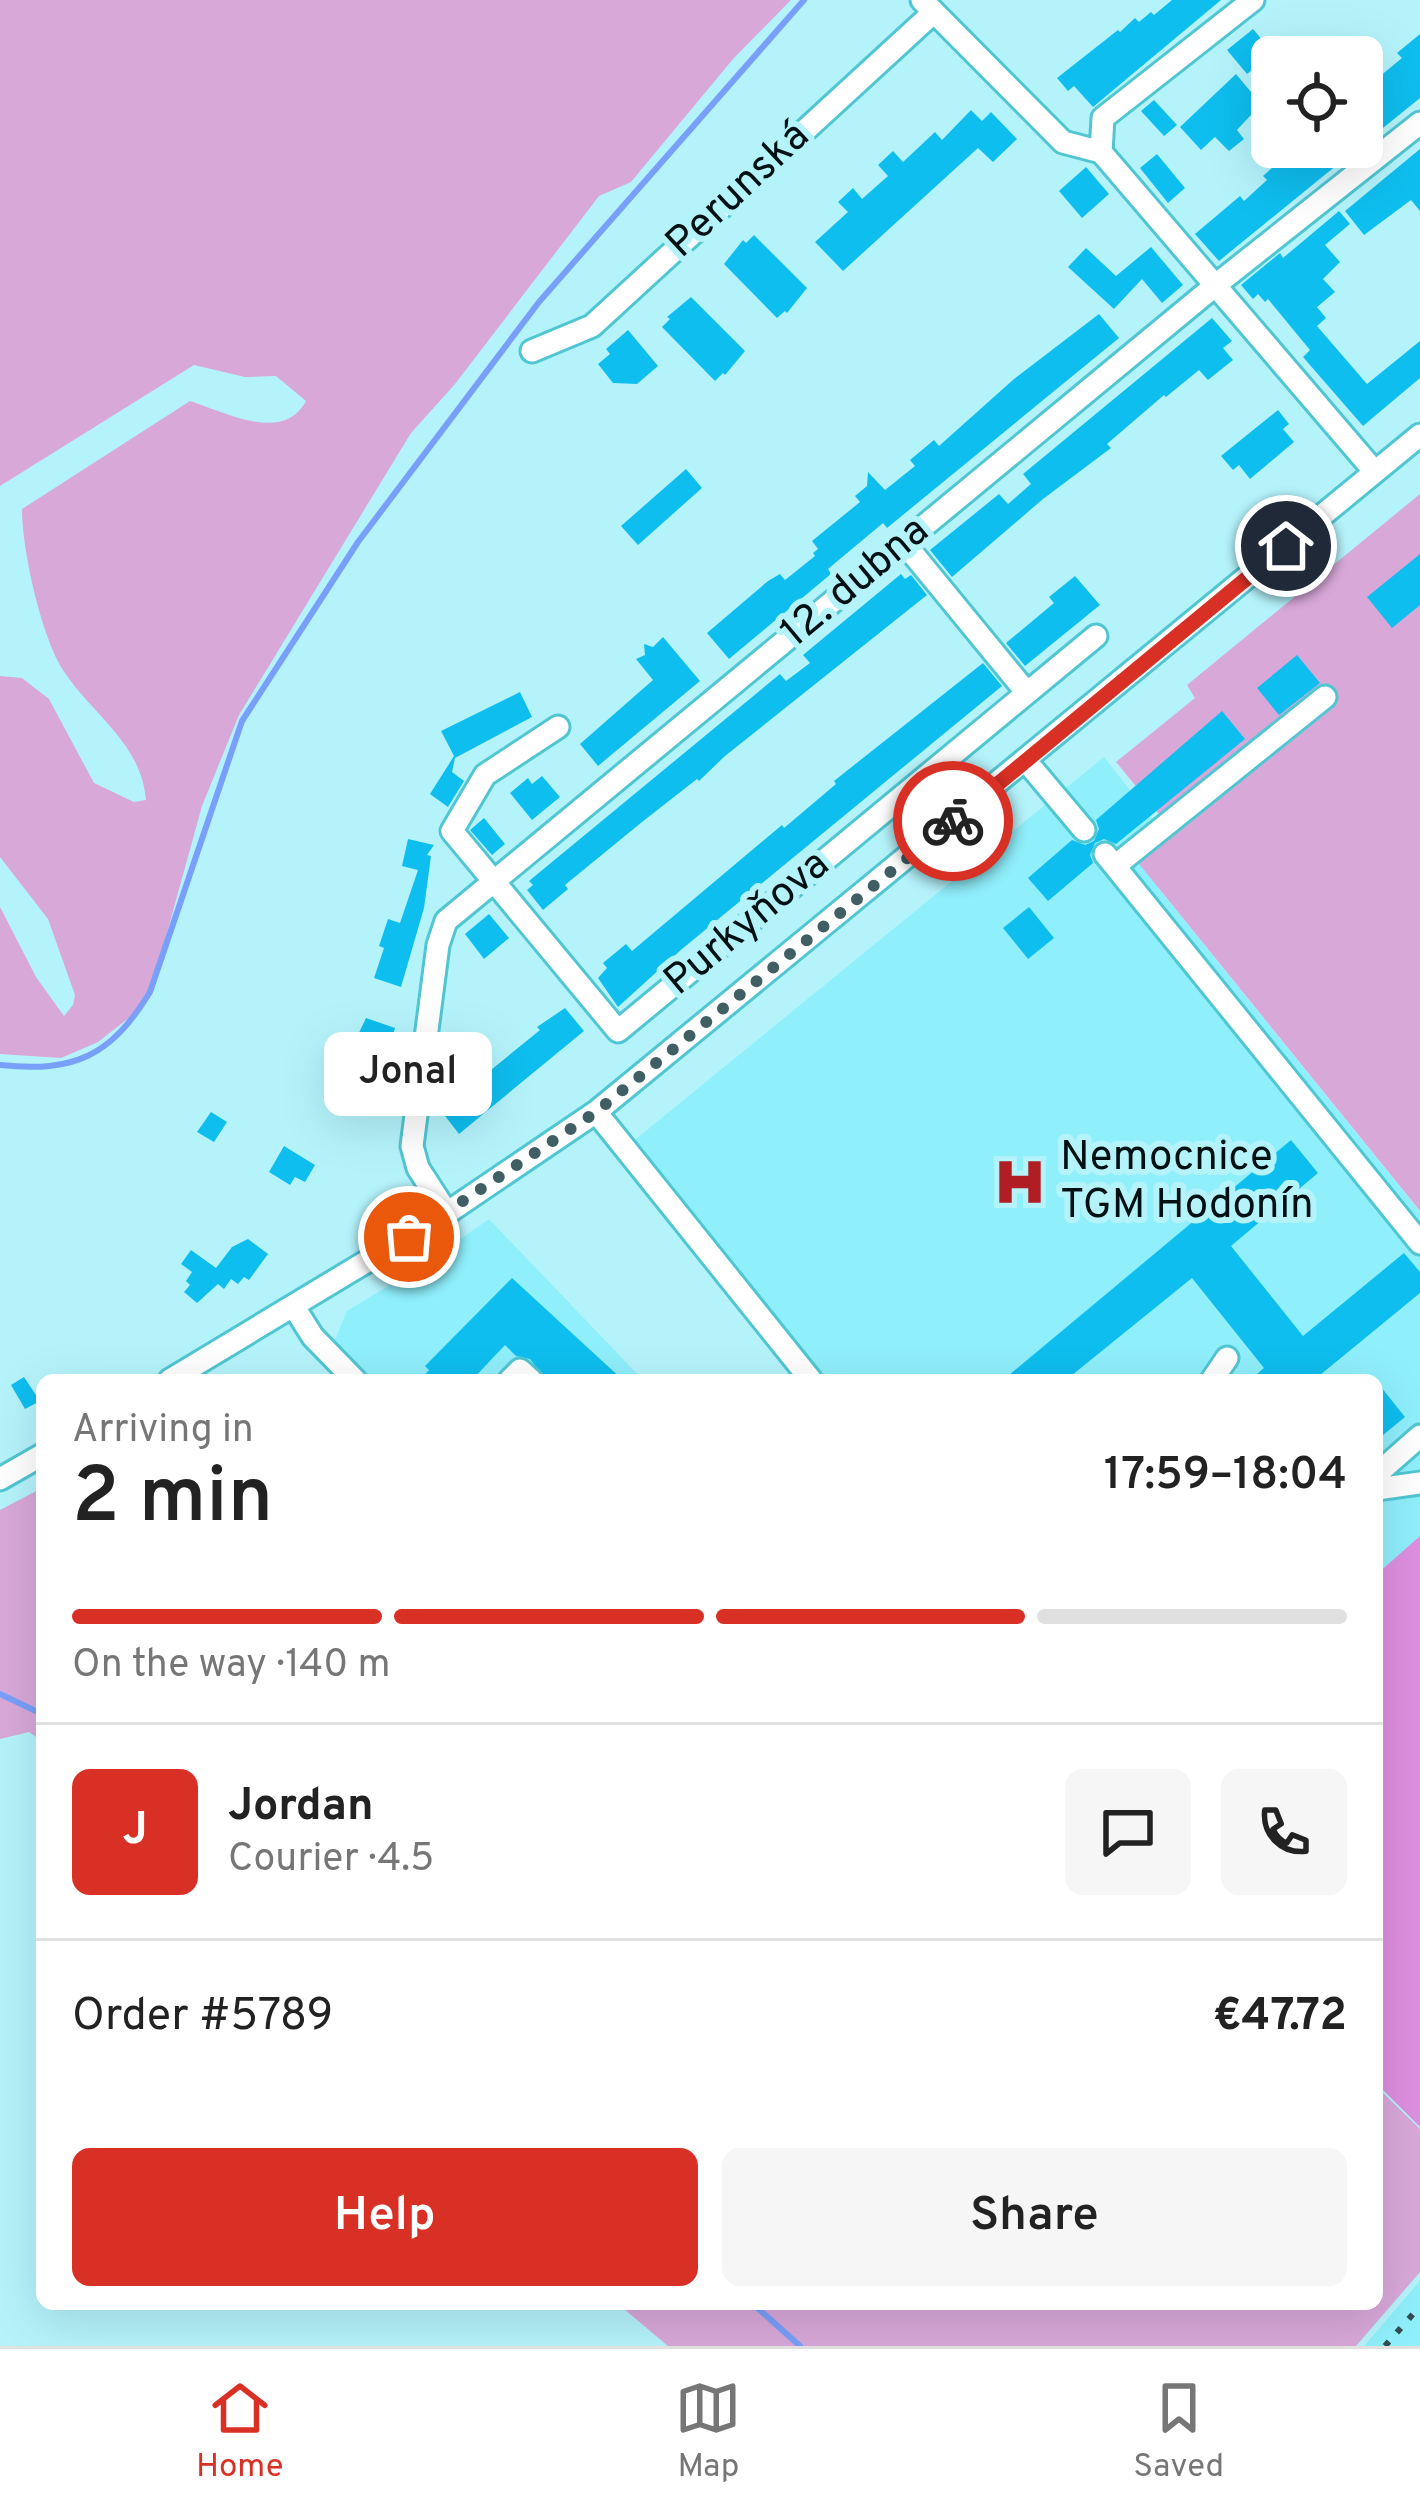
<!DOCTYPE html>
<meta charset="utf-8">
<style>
:root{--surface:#fff;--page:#f6f6f6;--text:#222;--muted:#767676;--line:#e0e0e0;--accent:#d93025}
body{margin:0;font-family:Overpass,sans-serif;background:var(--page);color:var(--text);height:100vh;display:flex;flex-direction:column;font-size:45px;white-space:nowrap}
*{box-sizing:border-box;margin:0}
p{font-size:39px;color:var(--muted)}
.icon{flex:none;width:66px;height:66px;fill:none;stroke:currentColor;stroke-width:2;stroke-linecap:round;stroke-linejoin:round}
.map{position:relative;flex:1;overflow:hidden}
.panel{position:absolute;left:36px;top:1374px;width:1347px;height:936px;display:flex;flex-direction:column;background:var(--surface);border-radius:18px;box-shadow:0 12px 48px #0002}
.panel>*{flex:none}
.buttons{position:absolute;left:1251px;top:36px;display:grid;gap:24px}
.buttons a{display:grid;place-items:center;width:132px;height:132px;border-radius:18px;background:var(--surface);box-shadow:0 12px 48px #0002;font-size:60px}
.pin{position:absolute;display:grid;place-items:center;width:102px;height:102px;color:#fff;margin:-51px;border:6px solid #fff;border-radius:50%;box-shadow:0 3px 12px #0007}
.courier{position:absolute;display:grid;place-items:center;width:120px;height:120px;margin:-60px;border:9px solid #d93025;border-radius:50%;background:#fff;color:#222;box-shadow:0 3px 15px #0007}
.bubble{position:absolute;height:84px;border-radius:18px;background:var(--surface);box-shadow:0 12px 48px #0002;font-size:39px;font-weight:600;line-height:84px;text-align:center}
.headline em{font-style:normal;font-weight:600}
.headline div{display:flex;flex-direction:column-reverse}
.headline{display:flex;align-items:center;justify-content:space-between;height:204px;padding:0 36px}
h1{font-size:78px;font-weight:600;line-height:90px}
.bar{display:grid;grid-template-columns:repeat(4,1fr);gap:18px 12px;align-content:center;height:144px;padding:0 36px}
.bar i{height:15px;border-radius:9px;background:var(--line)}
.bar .on{background:var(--accent)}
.bar p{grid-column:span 4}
.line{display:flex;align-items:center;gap:30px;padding:0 36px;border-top:3px solid var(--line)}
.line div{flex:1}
.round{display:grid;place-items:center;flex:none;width:126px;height:126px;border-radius:18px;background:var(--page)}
.button{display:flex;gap:24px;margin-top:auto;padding:24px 36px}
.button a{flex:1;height:138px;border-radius:18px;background:var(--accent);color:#fff;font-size:48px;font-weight:600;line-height:138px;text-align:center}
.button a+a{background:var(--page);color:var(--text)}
.tab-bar{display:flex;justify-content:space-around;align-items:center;height:168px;border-top:3px solid var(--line);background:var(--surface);font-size:33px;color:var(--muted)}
.tab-bar a{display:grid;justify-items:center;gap:6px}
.tab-bar .on{color:var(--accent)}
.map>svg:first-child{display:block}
.built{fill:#8feffb}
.green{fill:#d8a8d9}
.forest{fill:#dd8fe0}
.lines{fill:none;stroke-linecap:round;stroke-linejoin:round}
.stream{stroke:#789ffa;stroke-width:6}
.building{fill:#0ebeef}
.minor-casing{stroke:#51c6d3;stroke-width:27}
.minor{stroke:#fff;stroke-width:21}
.rail{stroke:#314d51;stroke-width:6;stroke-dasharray:6 12;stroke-linecap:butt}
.done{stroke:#3f5f64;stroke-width:12;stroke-dasharray:0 21.6}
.route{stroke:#d93025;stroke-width:15}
.labels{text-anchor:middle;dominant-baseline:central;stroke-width:12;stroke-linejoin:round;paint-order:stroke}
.street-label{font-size:42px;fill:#001013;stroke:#b5f3fb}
.poi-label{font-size:42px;fill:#001013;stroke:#b5f3fb;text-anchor:start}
</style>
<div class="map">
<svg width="1420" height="2346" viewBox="0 0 1420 2346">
<rect width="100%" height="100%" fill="#b5f3fb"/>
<!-- built -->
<path class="built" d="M1104,757L1187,863L1158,888L1420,1212V1536L1377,1574V1380H793L798,1376L620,1152Z
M489,1219L643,1380H367L332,1347L347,1311L432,1259Z
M1420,2281V2346H1363H1364Z"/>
<!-- green -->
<path class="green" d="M0,0H791L733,59L631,182L599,196L455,384L411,433L239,715L202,806L152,987L134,1014L98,1042L61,1058L0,1054V907L36,977L64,1016L73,1005L75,995L48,919L0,857V676L22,678L49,699L94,783L134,802L146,800C141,742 92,715 63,670C41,635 22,550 22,509L190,401C225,412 283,444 306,401L276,376L245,377L194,365L0,486Z
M1420,494V1211L1127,849L1163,819L1116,762L1195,698L1187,685Z
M42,1488V1741L29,1732L0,1739V1510Z
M1377,2087L1420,2129V2272L1356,2346H668L618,2304H1377Z"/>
<!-- forest -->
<path class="forest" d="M1420,1536V2127L1377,2084V1574Z"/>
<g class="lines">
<!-- stream -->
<path class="stream" d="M0,1065C75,1073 111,1056 150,992L242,721L358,542L539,302L804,0
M0,1694L42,1714
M753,2304L800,2346"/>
</g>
<!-- building -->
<path class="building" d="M1172,0H1221L1093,107L1074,86L1068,91L1057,78L1118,30L1120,32L1135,18L1139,22L1151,12L1154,15Z
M1253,29L1273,53L1247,74L1227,50Z
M1420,34V98L1362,145V91L1402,58L1397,53Z
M1236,74L1261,104L1237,130L1244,139L1229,151L1215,137L1201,150L1180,127Z
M1154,100L1177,125L1164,136L1141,111Z
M971,110L982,121L991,112L1017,139L993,162L978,148L843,271L815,242L848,212L838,202L853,188L862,199L888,176L878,165L893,151L903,162L935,132L942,140Z
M1296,147H1359L1219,261L1195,234L1240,196L1244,201L1267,180L1263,176Z
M1420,149V211L1411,200L1364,235L1345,211Z
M1157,154L1185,188L1168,203L1140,168Z
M1086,167L1109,194L1082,218L1059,191Z
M1339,211L1350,224L1325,245L1340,262L1323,279L1335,292L1317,307L1326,318L1317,326L1367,384L1420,341V378L1363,426L1303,357L1310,350L1268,299L1265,302L1258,294L1253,299L1241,285L1280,253L1283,258Z
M754,235L807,288L787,313L785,311L777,318L724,264L743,240L746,243Z
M1151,247L1183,285L1162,303L1142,279L1114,309L1068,267L1086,248L1116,276Z
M691,297L745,351L725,375L723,373L715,381L662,327L670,319L667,317Z
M1099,314L1119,338L887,528L883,523L828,569L831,574L729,659L707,633L768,581L780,574L785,580L815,556L813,553L818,549L812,541L860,502L855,496L867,486L868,472L885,490L915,466L910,460L934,440L939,446L1014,379Z
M1212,318L1232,341L1223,348L1233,360L1208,380L1199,370L1166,397L1164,395L1107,444L1111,448L1043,499L952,577L930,550L999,494L1008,504L1031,484L1023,474Z
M628,330L658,366L637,384L613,383L598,364L610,354L606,349Z
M1278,410L1289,424L1283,429L1294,442L1250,479L1239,465L1233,470L1221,456Z
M686,469L702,488L638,545L621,526Z
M1420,554V605L1392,628L1367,597Z
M901,574L905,579L911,575L927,595L725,756L699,781L697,779L642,822L565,885L568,889L543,910L527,890L533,885L529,881L780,674L786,681L810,663L803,655Z
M1075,576L1100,605L1025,666L1006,643L1054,603L1049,597Z
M663,637L700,681L598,766L580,744L653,680L636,659L645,655L644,644L653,647Z
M1297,655L1320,683L1279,715L1257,688Z
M983,663L1002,686L682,949L618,1007L598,978L607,968L603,963L626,944L632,951L782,825L784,828L836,784L834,781Z
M520,692L532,717L455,758L452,772L464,781L448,807L430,794L454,756L441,731Z
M1222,711L1245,739L1116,844L1104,839L1095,843L1090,855L1093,863L1048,901L1028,878L1072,840L1085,845L1094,841L1099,829L1096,820Z
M542,776L560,797L532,820L510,793L528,778L532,784Z
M484,818L505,844L492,855L470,830Z
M408,839L434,845L427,855L431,856L424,908L401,987L374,978L384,948L379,946L388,919L400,923L418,870L402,866Z
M1029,907L1054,938L1028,959L1003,928Z
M489,914L509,938L484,959L465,934Z
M565,1008L584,1031L459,1134L439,1108L470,1087L540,1030L537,1027Z
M366,1018L395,1028L378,1088L349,1077L353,1065L345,1062Z
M211,1112L227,1122L214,1142L197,1132Z
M1291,1140L1318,1173L1231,1246L1303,1336L1404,1253L1420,1272V1293L1314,1380H1250L1264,1368L1192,1278L1066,1380H1003Z
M284,1146L315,1165L305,1182L295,1177L290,1185L269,1172Z
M248,1239L268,1254L249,1280L244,1277L238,1284L231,1279L224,1289L218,1284L197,1303L184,1292L190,1285L186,1281L192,1272L181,1264L191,1250L216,1268L232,1247Z
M512,1278L600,1359L623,1380H546L530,1359L516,1356L505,1345L472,1380H420L429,1370L425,1366Z
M24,1377L40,1401L25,1409L11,1385Z
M1377,1382L1405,1417L1377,1440Z"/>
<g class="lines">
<!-- minor casing -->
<g class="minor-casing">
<path id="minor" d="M922,0L1063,142L1101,152L1103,118L1253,0
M1101,152L1375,472
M532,351L592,326L934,12
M904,543L1027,693
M558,727L485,775L452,831L618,1031L1096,636
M1026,761L1084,830
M1105,854L1420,1243
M1115,866L1325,697
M596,1112L811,1380
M447,1213L418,1168L412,1146L438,945L446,921L1217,284L1420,123
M294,1307L313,1337L355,1380
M170,1380L447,1213L596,1112L1420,435
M510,1380L520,1370L531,1380
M1212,1380L1227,1358
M1377,1474L1420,1436
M0,1479L42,1455
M1377,1489L1420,1483"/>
</g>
<!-- minor -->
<use href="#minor" class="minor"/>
<!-- rail -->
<path class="rail" d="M1385,2346L1420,2306"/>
</g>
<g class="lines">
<!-- done -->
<path class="done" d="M409,1237L596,1112L953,821"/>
<!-- route -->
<path class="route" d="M953,821L1286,546"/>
</g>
<!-- icons -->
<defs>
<g id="hospital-bare" transform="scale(4.14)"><path d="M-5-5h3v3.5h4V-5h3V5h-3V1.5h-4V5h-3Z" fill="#b01e23" stroke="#b5f3fb" stroke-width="2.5" paint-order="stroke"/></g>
</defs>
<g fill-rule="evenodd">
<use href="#hospital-bare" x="1020" y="1182"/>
</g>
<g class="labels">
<!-- street labels -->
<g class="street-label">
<text transform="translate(739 191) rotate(-43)">Perunská</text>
<text transform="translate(856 583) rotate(-40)">12. dubna</text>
<text transform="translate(748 924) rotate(-40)">Purkyňova</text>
</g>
<!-- poi labels -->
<g class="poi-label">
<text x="1060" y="1158">Nemocnice<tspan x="1060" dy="48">TGM Hodonín</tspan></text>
</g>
</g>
</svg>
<div class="buttons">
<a><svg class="icon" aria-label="locate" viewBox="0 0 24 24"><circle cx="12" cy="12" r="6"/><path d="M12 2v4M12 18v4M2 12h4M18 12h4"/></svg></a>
</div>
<div class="pin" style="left:409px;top:1237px;background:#ea580c"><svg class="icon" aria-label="bag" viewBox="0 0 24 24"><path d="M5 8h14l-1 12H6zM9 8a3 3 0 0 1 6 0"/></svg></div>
<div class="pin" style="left:1286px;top:546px;background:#1f2937"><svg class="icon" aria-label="home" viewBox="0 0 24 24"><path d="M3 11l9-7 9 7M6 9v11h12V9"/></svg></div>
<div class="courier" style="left:953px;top:821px"><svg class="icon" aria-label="bike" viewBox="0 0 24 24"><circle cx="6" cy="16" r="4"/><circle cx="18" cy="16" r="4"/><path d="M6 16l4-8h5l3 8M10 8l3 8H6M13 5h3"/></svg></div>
<div class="bubble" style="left:324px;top:1032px;width:168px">Jonal</div>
<section class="panel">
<div class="headline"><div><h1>2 min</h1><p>Arriving in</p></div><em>17:59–18:04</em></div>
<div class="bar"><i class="on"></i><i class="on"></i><i class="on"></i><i></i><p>On the way · 140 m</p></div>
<div class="line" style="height:216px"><b class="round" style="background:var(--accent);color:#fff">J</b><div><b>Jordan</b><p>Courier · 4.5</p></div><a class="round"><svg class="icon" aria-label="chat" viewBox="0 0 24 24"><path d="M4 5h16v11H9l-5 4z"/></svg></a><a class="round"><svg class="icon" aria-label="phone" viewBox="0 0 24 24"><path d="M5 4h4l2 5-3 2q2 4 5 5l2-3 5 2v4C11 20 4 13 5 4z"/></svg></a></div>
<div class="line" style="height:156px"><div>Order #5789</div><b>€47.72</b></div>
<div class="button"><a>Help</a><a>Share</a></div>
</section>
</div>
<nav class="tab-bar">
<a class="on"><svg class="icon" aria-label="home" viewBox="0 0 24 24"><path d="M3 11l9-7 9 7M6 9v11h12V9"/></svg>Home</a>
<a><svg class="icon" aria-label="map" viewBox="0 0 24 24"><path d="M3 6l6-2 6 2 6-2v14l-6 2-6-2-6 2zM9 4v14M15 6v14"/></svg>Map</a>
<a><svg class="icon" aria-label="saved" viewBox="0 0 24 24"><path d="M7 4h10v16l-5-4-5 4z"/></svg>Saved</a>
</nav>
